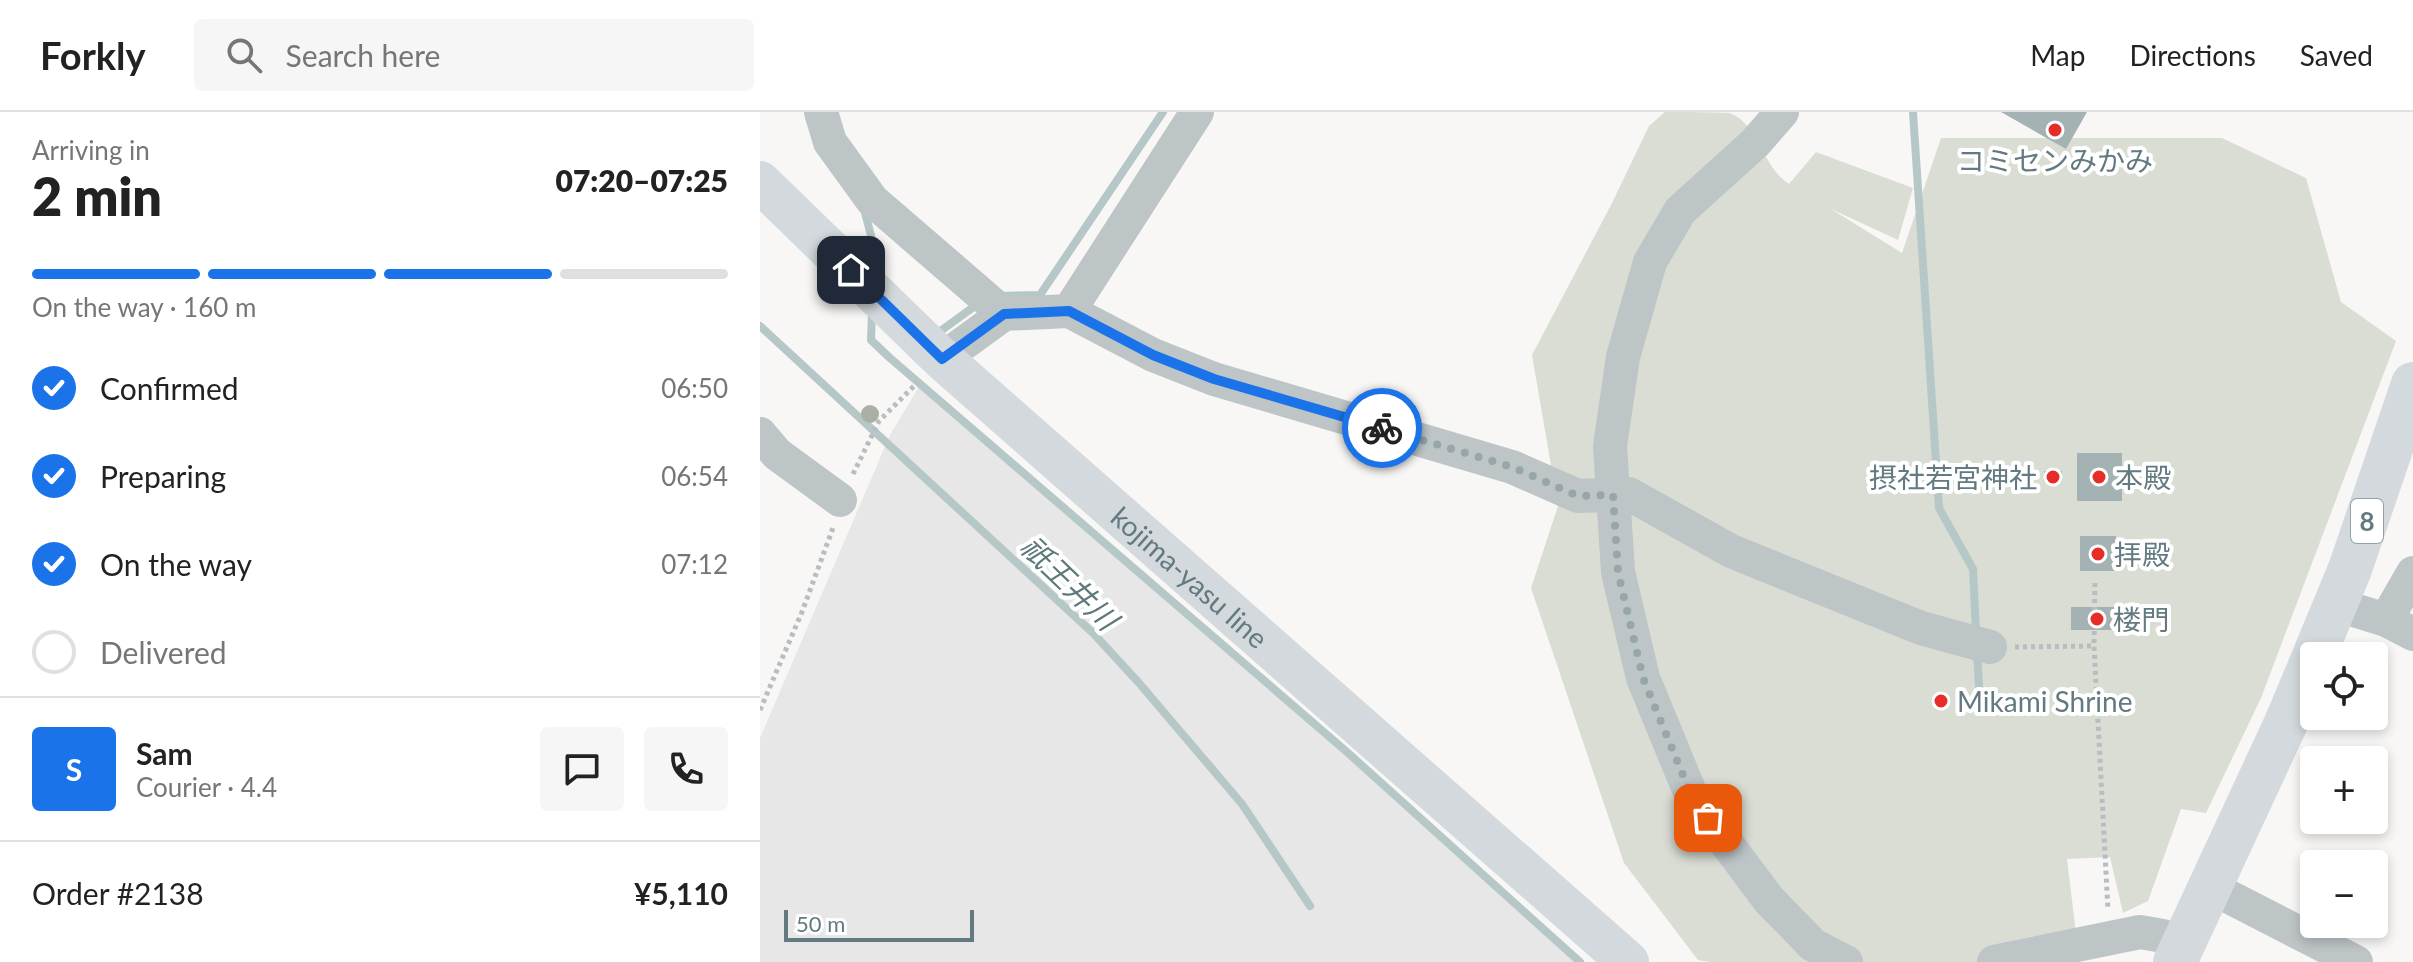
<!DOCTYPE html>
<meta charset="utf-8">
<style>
:root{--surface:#fff;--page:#f6f6f6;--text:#222;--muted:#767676;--line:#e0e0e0;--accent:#1a73e8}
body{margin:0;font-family:Lato,"Noto Sans JP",sans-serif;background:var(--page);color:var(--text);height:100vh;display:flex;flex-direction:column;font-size:30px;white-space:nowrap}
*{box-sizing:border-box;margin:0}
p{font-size:26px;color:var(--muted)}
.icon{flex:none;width:44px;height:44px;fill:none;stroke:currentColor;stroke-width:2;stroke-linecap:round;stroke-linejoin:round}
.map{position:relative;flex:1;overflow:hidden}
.details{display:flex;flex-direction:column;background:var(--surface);width:760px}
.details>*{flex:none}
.controls{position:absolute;left:1540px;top:530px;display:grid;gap:16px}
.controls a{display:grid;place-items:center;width:88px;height:88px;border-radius:8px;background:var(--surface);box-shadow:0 4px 12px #0003;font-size:40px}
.scale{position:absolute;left:24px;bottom:20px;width:190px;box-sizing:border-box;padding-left:8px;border:4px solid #627a80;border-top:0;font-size:22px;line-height:28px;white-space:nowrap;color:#627a80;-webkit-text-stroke:6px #fff;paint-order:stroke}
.pin{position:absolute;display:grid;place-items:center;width:68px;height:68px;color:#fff;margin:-34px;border-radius:16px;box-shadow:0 4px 12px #0006}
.courier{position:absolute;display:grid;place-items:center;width:80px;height:80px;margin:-40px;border:6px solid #1a73e8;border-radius:50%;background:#fff;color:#222;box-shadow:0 2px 10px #0007}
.headline em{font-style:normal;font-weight:800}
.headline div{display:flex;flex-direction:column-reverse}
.headline{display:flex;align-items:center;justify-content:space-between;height:136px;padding:0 32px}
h1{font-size:52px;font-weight:800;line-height:60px}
.bar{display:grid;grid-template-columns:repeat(4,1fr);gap:12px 8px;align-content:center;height:96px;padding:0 32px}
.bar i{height:10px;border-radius:6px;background:var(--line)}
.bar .selected{background:var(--accent)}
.bar p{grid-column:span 4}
.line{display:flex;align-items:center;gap:20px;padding:0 32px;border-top:2px solid var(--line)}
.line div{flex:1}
.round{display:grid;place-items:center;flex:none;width:84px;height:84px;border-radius:8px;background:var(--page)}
ol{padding:0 32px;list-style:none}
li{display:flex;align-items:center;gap:24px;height:88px}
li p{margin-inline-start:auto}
li .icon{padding:8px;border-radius:50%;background:var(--accent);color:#fff;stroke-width:4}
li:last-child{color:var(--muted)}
li i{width:44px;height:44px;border:4px solid var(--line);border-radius:50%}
header{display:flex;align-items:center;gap:48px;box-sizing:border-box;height:112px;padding:0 40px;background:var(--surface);border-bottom:2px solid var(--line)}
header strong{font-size:38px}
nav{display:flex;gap:44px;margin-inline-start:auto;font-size:28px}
.search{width:560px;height:72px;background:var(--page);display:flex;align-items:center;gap:20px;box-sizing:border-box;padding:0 28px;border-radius:8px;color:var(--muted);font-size:30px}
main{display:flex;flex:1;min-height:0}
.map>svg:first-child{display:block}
.built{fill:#e6e7e6}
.green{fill:#d9ddd4}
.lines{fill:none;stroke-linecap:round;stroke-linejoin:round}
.stream{stroke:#b6c7c8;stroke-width:8}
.building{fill:#a5b2b4}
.path{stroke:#b8bdbf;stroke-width:5;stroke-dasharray:4 4;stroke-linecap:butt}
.minor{stroke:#bec5c7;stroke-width:34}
.major{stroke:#d3d9dc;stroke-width:42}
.highway{stroke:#d3d9dc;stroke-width:44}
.tree{fill:#aab1a4}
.done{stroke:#96a6a9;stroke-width:8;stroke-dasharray:0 14.4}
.route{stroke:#1a73e8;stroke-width:10}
.poi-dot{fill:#e62d27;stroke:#fff;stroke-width:3}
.labels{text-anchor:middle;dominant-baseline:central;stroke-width:8;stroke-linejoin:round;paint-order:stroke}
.shield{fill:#fff;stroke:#91a2a6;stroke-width:2}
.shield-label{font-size:26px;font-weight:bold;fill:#627a80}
.poi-label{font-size:28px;fill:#627a80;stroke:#fff;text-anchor:start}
.street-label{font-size:28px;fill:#627a80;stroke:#fff}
.water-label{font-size:30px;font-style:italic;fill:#5d797b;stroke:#fff}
</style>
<header>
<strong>Forkly</strong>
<div class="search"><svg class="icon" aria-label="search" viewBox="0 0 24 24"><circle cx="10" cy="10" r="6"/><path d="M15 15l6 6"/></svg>Search here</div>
<nav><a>Map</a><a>Directions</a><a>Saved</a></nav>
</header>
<main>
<section class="details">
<div class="headline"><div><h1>2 min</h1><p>Arriving in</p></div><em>07:20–07:25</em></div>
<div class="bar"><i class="selected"></i><i class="selected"></i><i class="selected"></i><i></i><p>On the way · 160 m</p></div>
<ol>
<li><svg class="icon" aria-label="check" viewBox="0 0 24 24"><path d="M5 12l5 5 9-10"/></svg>Confirmed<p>06:50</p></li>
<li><svg class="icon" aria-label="check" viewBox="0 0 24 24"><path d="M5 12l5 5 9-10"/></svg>Preparing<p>06:54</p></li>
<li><svg class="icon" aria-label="check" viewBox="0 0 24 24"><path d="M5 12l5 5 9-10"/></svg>On the way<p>07:12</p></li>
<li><i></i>Delivered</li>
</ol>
<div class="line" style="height:144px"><b class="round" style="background:var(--accent);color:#fff">S</b><div><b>Sam</b><p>Courier · 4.4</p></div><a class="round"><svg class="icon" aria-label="chat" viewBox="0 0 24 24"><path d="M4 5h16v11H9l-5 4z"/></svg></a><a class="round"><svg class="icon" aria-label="phone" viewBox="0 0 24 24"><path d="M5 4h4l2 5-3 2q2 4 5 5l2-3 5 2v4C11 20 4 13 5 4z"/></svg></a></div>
<div class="line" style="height:104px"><div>Order #2138</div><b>¥5,110</b></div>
</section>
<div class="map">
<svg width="1653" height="850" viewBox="0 0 1653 850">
<rect width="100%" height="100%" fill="#f8f7f5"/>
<!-- built -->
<path class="built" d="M160,273L603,658L817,850H0V626L130,323Z"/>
<!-- green -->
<path class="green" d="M905,0C925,0 951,0 969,1C997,9 1003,56 1029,72L1056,40L1153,76L1138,128L1071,97L1142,141L1181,26H1462L1546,66L1581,190L1636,229L1501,586L1446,701L1421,697L1388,789L1363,801L1350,745L1307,747L1316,821L1221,850H950L938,848L864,751L771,476L798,394L772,243L852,91L889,14Z"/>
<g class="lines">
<!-- stream -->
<path class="stream" d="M1153,0L1179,396L1213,457L1216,521
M104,97L114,135L113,162
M238,184L280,183L403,0
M112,199L111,228L130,246L587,640L820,850
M0,214L333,521L379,571L482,692L550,794
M175,223L219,191
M1217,539L1220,592"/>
</g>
<!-- building -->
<path class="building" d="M1241,0H1327L1306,37Z
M1317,341H1362V389H1317Z
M1284,359H1302V370H1284Z
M1320,424H1356V459H1320Z
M1311,495H1363V518H1311Z"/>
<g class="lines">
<!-- path -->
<path class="path" d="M93,362L119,309L158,270
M1335,471L1334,534L1348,798
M1255,535L1334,534
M0,598L42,500L73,416"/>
<!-- minor -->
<path class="minor" d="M61,0L70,30L112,88L244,202
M1022,0L995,31L920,99L890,150L863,245L850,334L858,460L883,566L932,685L1009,788L1053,833L1086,850
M309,199L437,0
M182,247L244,202L309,199L393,243L454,267L752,355L818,384L869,382L971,439L1161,516L1230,535
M0,322L17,342L80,388
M1575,492L1626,508L1653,522
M1626,508L1653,461
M1450,775L1596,850
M1234,850L1380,820L1403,824L1422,835"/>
<!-- major -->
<path class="major" id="s1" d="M0,70L182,247L868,850"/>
<!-- highway -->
<path class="highway" d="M1554,544L1590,457L1653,272
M1415,850L1526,611L1554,544"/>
</g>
<!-- trees -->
<circle class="tree" cx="110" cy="302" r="9"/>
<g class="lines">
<!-- done -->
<path class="done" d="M622,316L752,355L818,384L853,383L858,460L883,566L932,685L948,706"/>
<!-- route -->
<path class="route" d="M91,158L182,247L244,202L309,199L393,243L454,267L622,316"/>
</g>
<!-- markers -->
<g class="poi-dot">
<circle cx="1295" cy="18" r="8"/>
<circle cx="1293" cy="365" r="8"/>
<circle cx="1339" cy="365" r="8"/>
<circle cx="1338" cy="442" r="8"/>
<circle cx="1337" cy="507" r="8"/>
<circle cx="1181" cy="589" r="8"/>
</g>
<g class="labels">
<!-- shield labels -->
<rect class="shield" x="1591" y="387" width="32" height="44" rx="6"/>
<g class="shield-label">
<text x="1607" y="409">8</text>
</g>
<!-- poi labels -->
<g class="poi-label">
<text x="1295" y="48" text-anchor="middle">コミセンみかみ</text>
<text x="1277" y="365" text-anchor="end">摂社若宮神社</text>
<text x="1355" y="365">本殿</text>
<text x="1354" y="442">拝殿</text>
<text x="1353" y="507">楼門</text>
<text x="1197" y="589">Mikami Shrine</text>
</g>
<!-- street labels -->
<g class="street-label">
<text stroke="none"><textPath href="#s1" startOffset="584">kojima-yasu line</textPath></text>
</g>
<!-- water labels -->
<g class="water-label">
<text transform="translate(310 470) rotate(44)">祇王井川</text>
</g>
</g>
</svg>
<div class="controls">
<a><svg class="icon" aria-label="locate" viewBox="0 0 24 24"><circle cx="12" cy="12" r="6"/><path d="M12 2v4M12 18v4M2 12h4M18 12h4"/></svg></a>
<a>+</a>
<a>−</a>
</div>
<div class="scale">50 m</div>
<div class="pin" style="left:948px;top:706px;background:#ea580c"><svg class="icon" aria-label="bag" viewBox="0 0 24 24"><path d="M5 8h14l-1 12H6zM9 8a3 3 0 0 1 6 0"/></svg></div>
<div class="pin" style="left:91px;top:158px;background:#1f2937"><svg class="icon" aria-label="home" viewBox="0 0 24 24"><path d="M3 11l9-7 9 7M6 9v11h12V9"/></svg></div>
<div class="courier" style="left:622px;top:316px"><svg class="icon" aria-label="bike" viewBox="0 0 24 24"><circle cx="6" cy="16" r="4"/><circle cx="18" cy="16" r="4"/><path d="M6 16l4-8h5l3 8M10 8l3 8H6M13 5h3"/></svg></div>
</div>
</main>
